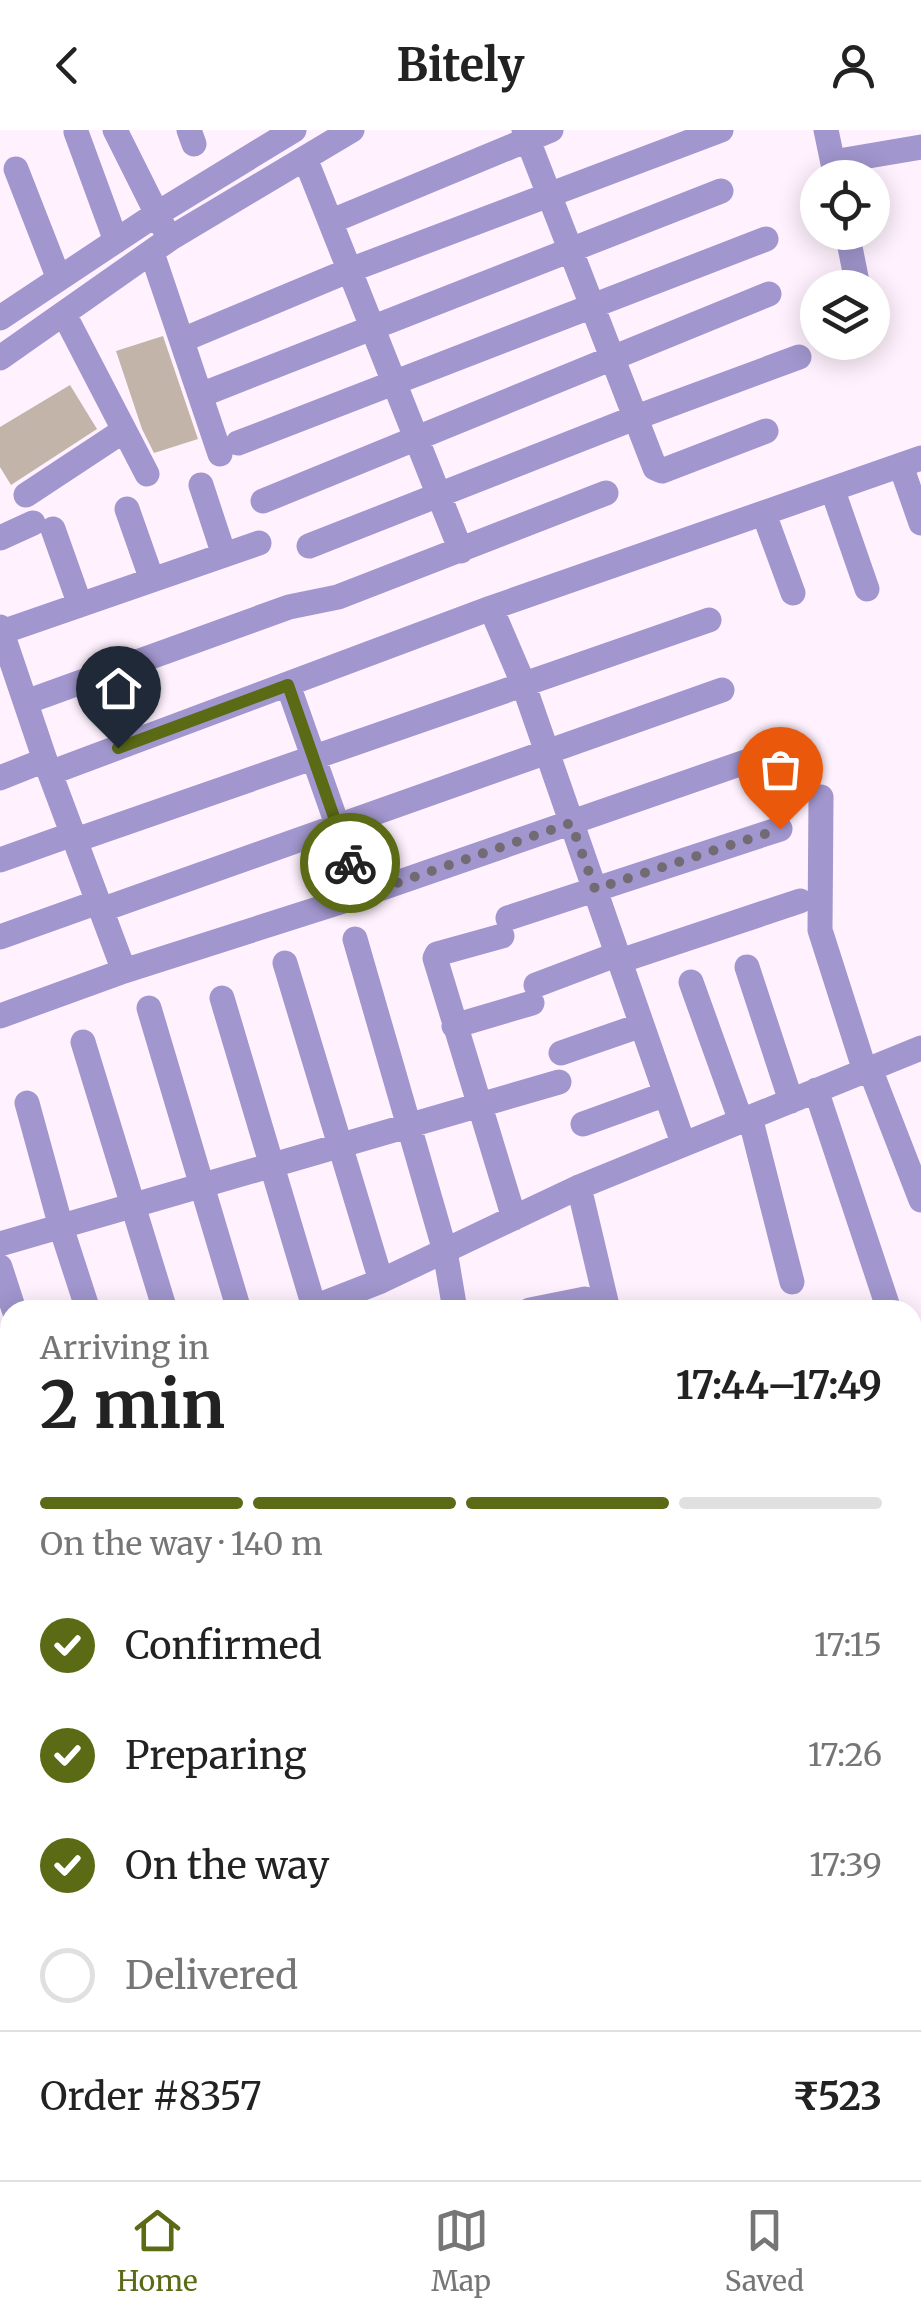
<!DOCTYPE html>
<meta charset="utf-8">
<style>
:root{--surface:#fff;--page:#f2f2f2;--text:#222;--muted:#767676;--line:#e0e0e0;--accent:#5a6a15}
body{margin:0;font-family:Merriweather,serif;background:var(--page);color:var(--text);height:100vh;display:flex;flex-direction:column;font-size:38px;white-space:nowrap}
*{box-sizing:border-box;margin:0}
p{font-size:32px;color:var(--muted)}
.icon{flex:none;width:55px;height:55px;fill:none;stroke:currentColor;stroke-width:2;stroke-linecap:round;stroke-linejoin:round}
.map{position:relative;flex:1;overflow:hidden}
.panel{position:absolute;left:0px;top:1170px;width:922px;height:880px;display:flex;flex-direction:column;background:var(--surface);border-radius:30px 30px 0 0;box-shadow:0 5px 25px #0003}
.panel>*{flex:none}
.tools{position:absolute;left:800px;top:30px;display:grid;gap:20px}
.tools a{display:grid;place-items:center;width:90px;height:90px;border-radius:50%;background:var(--surface);box-shadow:0 5px 25px #0003;font-size:50px}
.pin{position:absolute;display:grid;place-items:center;width:85px;height:85px;color:#fff;margin:-102px -42px;border-radius:50% 50% 50% 0;rotate:-45deg;box-shadow:0 0 10px #0007}
.pin .icon{rotate:45deg}
.courier{position:absolute;display:grid;place-items:center;width:100px;height:100px;margin:-50px;border:8px solid #5a6a15;border-radius:50%;background:#fff;color:#222;box-shadow:0 2px 12px #0007}
.summary em{font-style:normal;font-weight:700}
.summary div{display:flex;flex-direction:column-reverse}
.summary{display:flex;align-items:center;justify-content:space-between;height:170px;padding:0 40px}
h1{font-size:65px;font-weight:700;line-height:75px}
.bar{display:grid;grid-template-columns:repeat(4,1fr);gap:15px 10px;align-content:center;height:120px;padding:0 40px}
.bar i{height:12px;border-radius:8px;background:var(--line)}
.bar .current{background:var(--accent)}
.bar p{grid-column:span 4}
.line{display:flex;align-items:center;gap:25px;padding:0 40px;border-top:2px solid var(--line)}
.line div{flex:1}
ol{padding:0 40px;list-style:none}
li{display:flex;align-items:center;gap:30px;height:110px}
li p{margin-inline-start:auto}
li .icon{padding:10px;border-radius:50%;background:var(--accent);color:#fff;stroke-width:4}
li:last-child{color:var(--muted)}
li i{width:55px;height:55px;border:5px solid var(--line);border-radius:50%}
header{display:flex;justify-content:space-between;align-items:center;height:130px;padding:0 40px;background:var(--surface);font-size:45px;font-weight:700}
.dock{display:flex;justify-content:space-around;align-items:center;height:140px;border-top:2px solid var(--line);background:var(--surface);font-size:28px;color:var(--muted)}
.dock a{display:grid;justify-items:center;gap:5px}
.dock .current{color:var(--accent)}
.map>svg:first-child{display:block}
.built{fill:#f9e6f8}
.building{fill:#c2b4a9}
.lines{fill:none;stroke-linecap:round;stroke-linejoin:round}
.minor{stroke:#a196cd;stroke-width:25}
.done{stroke:#736b73;stroke-width:10;stroke-dasharray:0 18}
.route{stroke:#5a6a15;stroke-width:12}
</style>
<header><svg class="icon" aria-label="back" viewBox="0 0 24 24"><path d="M15 5l-7 7 7 7"/></svg>Bitely<svg class="icon" aria-label="person" viewBox="0 0 24 24"><circle cx="12" cy="8" r="4"/><path d="M4 21q1-7 8-7t8 7"/></svg></header>
<div class="map">
<svg width="921" height="2050" viewBox="0 0 921 2050">
<rect width="100%" height="100%" fill="#fff2fe"/>
<!-- built -->
<path class="built" d="M921,1538V2050H449L524,2040H912V1540Z"/>
<!-- building -->
<path class="building" d="M163,206L198,309L154,323L142,299L116,221Z
M70,255L97,299L11,355L0,337V297Z"/>
<g class="lines">
<!-- minor -->
<path class="minor" d="M115,0L164,98
M189,0L194,14
M524,0L655,338L662,341L766,301
M826,0L836,48
M76,2L116,111
M305,28L461,421
M833,32L921,17
M16,39L59,149
M332,91L551,0
M847,102L857,152
M152,123L220,324
M64,184L147,344
M0,188L155,85L294,0
M192,206L350,140L721,0
M0,228L171,108L352,0
M211,261L721,61
M238,313L766,109
M901,336L921,393
M201,355L224,425
M833,361L867,459
M26,365L123,301
M263,371L769,164
M127,379L152,450
M764,384L793,463
M53,399L80,475
M0,408L33,393
M309,416L637,287L799,227
M491,478L523,553L683,1013
M0,497L45,630L124,841
M2,502L259,413
M288,555L362,765
M26,572L289,477L338,467L606,363
M50,643L491,478L921,328
M0,648L45,630
M821,667L820,800L865,941
M76,710L709,490
M0,730L73,704
M101,780L722,560
M508,788L780,699
M502,806L437,824L435,828L514,1088
M0,807L98,772
M355,809L445,1121L455,1180
M620,831L800,771
M285,833L381,1151
M747,837L791,971
M691,852L741,991
M536,855L618,824
M222,868L314,1177
M149,878L239,1180
M0,886L124,841L362,765L754,629
M454,896L532,873
M83,912L165,1180
M561,923L642,895
M870,939L921,1070
M816,960L889,1180
M27,973L61,1097L88,1180
M750,987L792,1152
M583,994L666,964
M579,1057L608,1180
M0,1114L559,952
M0,1137L14,1180
M307,1180L381,1151L579,1057L921,918
M530,1180L585,1169
M0,1264L10,1261
M912,1335L921,1347
M0,1392L10,1427
M0,1524L10,1521
M912,1525L921,1524
M0,1594L10,1592
M0,1665L10,1663
M0,1734L10,1729
M912,1810L921,1809
M0,1929L10,1927
M912,1955L921,1953
M0,1988L10,2028
M95,2040L98,2050
M171,2040L174,2050
M246,2040L249,2050
M319,2040L321,2050
M395,2040L398,2050
M469,2040V2043
M756,2040L758,2050"/>
</g>
<g class="lines">
<!-- done -->
<path class="done" d="M350,733L362,765L571,693L595,759L780,699"/>
<!-- route -->
<path class="route" d="M118,618L288,555L350,733"/>
</g>
</svg>
<div class="tools">
<a><svg class="icon" aria-label="locate" viewBox="0 0 24 24"><circle cx="12" cy="12" r="6"/><path d="M12 2v4M12 18v4M2 12h4M18 12h4"/></svg></a>
<a><svg class="icon" aria-label="layers" viewBox="0 0 24 24"><path d="M12 4l9 5-9 5-9-5zM3 14l9 5 9-5"/></svg></a>
</div>
<div class="pin" style="left:780px;top:699px;background:#ea580c"><svg class="icon" aria-label="bag" viewBox="0 0 24 24"><path d="M5 8h14l-1 12H6zM9 8a3 3 0 0 1 6 0"/></svg></div>
<div class="pin" style="left:118px;top:618px;background:#1f2937"><svg class="icon" aria-label="home" viewBox="0 0 24 24"><path d="M3 11l9-7 9 7M6 9v11h12V9"/></svg></div>
<div class="courier" style="left:350px;top:733px"><svg class="icon" aria-label="bike" viewBox="0 0 24 24"><circle cx="6" cy="16" r="4"/><circle cx="18" cy="16" r="4"/><path d="M6 16l4-8h5l3 8M10 8l3 8H6M13 5h3"/></svg></div>
<section class="panel">
<div class="summary"><div><h1>2 min</h1><p>Arriving in</p></div><em>17:44–17:49</em></div>
<div class="bar"><i class="current"></i><i class="current"></i><i class="current"></i><i></i><p>On the way · 140 m</p></div>
<ol>
<li><svg class="icon" aria-label="check" viewBox="0 0 24 24"><path d="M5 12l5 5 9-10"/></svg>Confirmed<p>17:15</p></li>
<li><svg class="icon" aria-label="check" viewBox="0 0 24 24"><path d="M5 12l5 5 9-10"/></svg>Preparing<p>17:26</p></li>
<li><svg class="icon" aria-label="check" viewBox="0 0 24 24"><path d="M5 12l5 5 9-10"/></svg>On the way<p>17:39</p></li>
<li><i></i>Delivered</li>
</ol>
<div class="line" style="height:130px"><div>Order #8357</div><b>₹523</b></div>
</section>
</div>
<nav class="dock">
<a class="current"><svg class="icon" aria-label="home" viewBox="0 0 24 24"><path d="M3 11l9-7 9 7M6 9v11h12V9"/></svg>Home</a>
<a><svg class="icon" aria-label="map" viewBox="0 0 24 24"><path d="M3 6l6-2 6 2 6-2v14l-6 2-6-2-6 2zM9 4v14M15 6v14"/></svg>Map</a>
<a><svg class="icon" aria-label="saved" viewBox="0 0 24 24"><path d="M7 4h10v16l-5-4-5 4z"/></svg>Saved</a>
</nav>
